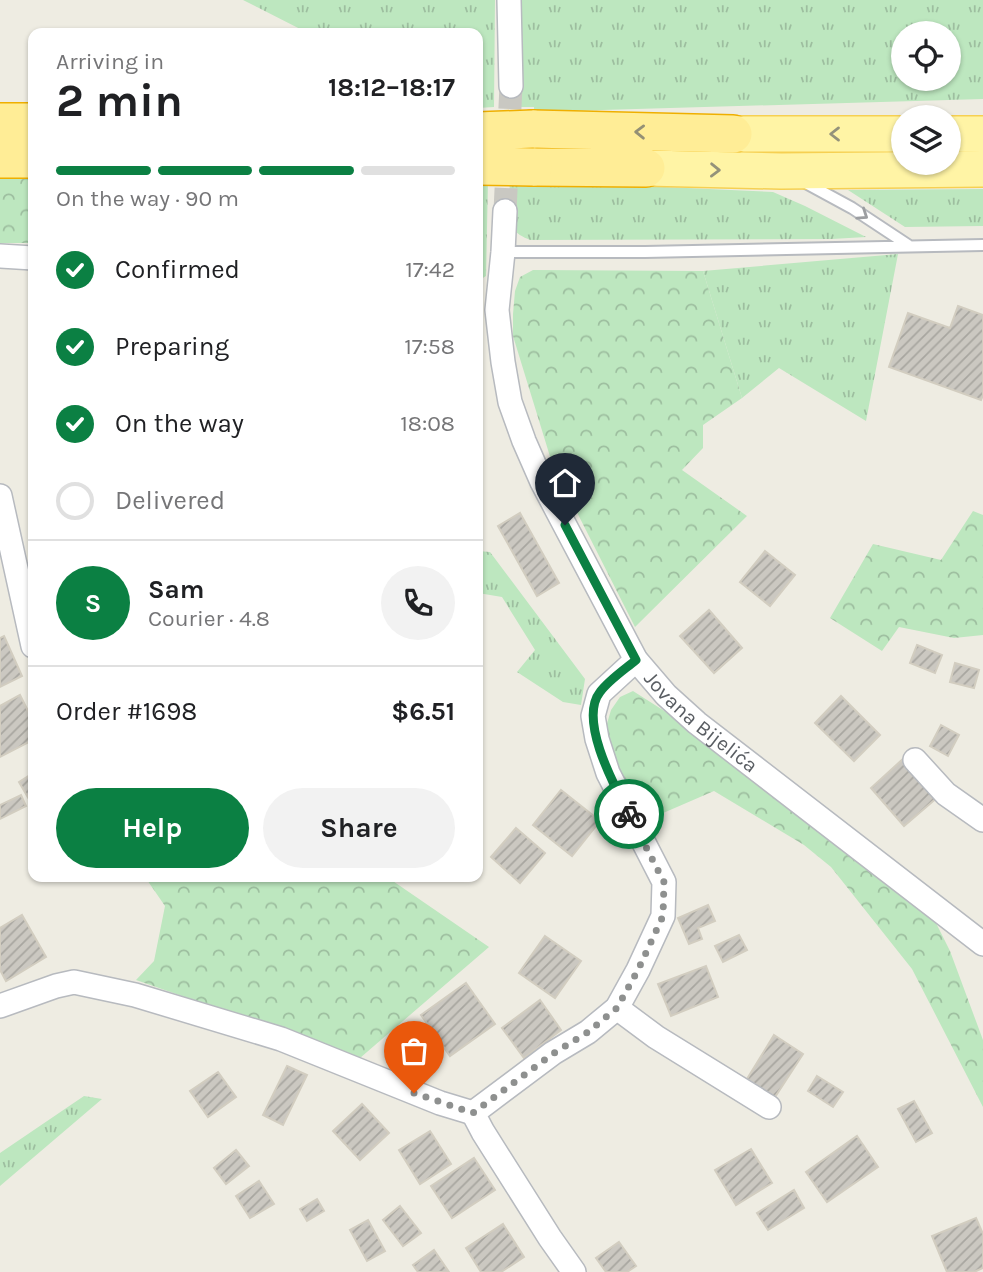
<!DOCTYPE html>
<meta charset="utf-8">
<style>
:root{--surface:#fff;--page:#f2f2f2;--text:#202124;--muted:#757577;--line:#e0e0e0;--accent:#0b8043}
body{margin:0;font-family:Karla,sans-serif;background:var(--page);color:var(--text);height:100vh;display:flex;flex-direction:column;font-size:26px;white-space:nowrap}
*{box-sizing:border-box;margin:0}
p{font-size:23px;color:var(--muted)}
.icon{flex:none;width:38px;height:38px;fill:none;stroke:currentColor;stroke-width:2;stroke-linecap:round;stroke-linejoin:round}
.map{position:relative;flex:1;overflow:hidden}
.side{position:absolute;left:28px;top:28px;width:455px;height:854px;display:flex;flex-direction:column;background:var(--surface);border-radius:14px;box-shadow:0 2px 5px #0004}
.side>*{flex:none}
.buttons{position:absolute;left:891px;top:21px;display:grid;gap:14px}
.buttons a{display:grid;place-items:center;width:70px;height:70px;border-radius:50%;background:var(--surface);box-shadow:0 2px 5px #0004;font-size:35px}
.pin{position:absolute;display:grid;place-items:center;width:60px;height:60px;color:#fff;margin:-72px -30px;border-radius:50% 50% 50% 0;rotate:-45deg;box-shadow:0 0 7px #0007}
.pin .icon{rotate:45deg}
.courier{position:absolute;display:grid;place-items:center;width:70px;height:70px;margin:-35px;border:5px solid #0b8043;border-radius:50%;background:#fff;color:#222;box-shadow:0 2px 9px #0007}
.headline em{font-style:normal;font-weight:700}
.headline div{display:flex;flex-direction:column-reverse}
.headline{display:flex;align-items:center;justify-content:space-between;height:119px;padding:0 28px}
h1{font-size:46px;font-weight:700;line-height:52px}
.bar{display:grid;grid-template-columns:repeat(4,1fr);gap:10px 7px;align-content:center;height:84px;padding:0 28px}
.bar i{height:9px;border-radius:5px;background:var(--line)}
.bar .active{background:var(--accent)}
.bar p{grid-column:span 4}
.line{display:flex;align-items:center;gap:18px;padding:0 28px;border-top:2px solid var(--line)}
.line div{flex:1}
.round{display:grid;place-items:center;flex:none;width:74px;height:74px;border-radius:37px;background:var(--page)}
ol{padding:0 28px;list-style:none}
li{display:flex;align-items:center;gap:21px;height:77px}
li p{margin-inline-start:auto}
li .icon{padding:7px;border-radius:50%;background:var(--accent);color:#fff;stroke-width:4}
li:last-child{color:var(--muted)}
li i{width:38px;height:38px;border:4px solid var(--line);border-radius:50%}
.action{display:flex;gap:14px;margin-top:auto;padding:14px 28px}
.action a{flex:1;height:80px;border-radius:42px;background:var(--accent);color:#fff;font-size:28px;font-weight:700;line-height:80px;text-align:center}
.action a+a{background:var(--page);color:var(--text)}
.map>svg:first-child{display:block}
.grass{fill:url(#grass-tufts);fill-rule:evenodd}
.forest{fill:url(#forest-crowns)}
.building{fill:url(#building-hatch);stroke:#d2cdc0;stroke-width:2}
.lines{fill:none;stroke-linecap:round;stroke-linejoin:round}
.minor-tunnel{stroke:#c9c8c2;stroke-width:23;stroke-dasharray:23 11;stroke-linecap:butt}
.service-casing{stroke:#b7babf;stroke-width:14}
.minor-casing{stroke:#b7babf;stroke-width:26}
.primary-casing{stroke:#f6d052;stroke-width:38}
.trunk-casing{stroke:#efaf00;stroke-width:40}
.service{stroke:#fff;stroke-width:10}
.minor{stroke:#fff;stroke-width:23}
.primary{stroke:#fff4a5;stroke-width:35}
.trunk{stroke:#ffed96;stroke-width:37}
.trunk-bridge-casing{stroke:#efaf00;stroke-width:40;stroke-linecap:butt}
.trunk-bridge{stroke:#ffed96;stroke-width:37}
.oneway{stroke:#949075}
.oneway2{stroke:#94927a}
.oneway3{stroke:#9c9ea1}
.done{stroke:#8e908f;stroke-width:7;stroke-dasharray:0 12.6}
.route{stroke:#0b8043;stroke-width:9}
.labels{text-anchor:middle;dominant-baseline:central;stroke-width:7;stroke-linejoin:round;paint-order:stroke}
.street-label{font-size:21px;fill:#5a5e63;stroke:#fff}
</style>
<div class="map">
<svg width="983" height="1272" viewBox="0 0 983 1272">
<defs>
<pattern id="grass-tufts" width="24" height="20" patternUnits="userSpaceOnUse" patternTransform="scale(1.75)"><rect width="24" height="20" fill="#bde7bf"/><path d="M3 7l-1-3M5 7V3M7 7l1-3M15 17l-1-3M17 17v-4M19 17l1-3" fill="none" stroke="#9dbe9f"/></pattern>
<pattern id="forest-crowns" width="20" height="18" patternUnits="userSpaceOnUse" patternTransform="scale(1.75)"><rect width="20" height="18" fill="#bde7bf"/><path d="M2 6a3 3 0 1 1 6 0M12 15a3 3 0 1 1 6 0" fill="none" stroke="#9dbe9f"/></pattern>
<pattern id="building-hatch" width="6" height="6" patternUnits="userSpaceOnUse" patternTransform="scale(1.75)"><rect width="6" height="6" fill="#cbc8c1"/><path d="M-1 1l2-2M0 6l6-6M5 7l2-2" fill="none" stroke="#a8a6a0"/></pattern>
</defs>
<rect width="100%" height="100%" fill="#eeece2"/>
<!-- grass -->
<path class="grass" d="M243,0H495L494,107L478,108V33H308Z
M517,0H983V99L534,112V107H515ZM903,33H948V79H903Z
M478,180H488L486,276L478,281Z
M510,180L773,192L805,206L866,237L832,239L530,240C523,237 516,234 512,226C507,216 510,192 510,180Z
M983,189V226L905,227L848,190Z
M898,254L866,421L779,368L742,398L703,271Z
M478,551L490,552L585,679L581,705L563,702L517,672L535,650L502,597L478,593Z
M84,1096L102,1099L0,1186V1153Z"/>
<!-- forest -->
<path class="forest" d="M0,175H33V243H0Z
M533,270L703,271L742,398L703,425V448L682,470L747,516L635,627L552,463L513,336V314L515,291L520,277Z
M973,511L983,515V635L954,638L899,627L882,651L830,618L873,544L941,560Z
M633,691L666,712L820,829L935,921L950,951L983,1040V1107L912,969L831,867L804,845L714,791L647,820L623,787L606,727L611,710L620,697Z
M145,877H387L489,947L360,1058L136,980L154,961L165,906Z"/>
<!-- building -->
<path class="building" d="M958,306L983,315V395L981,400L889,367L908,313L950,328Z
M520,513L559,583L537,596L498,526Z
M765,551L795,575L770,606L740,582Z
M709,610L742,648L714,673L680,636Z
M4,636L22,676L0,687V638Z
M917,645L942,655L935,673L910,663Z
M955,663L979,670L974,688L950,682Z
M20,695L33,721V740L0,757V706Z
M841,696L880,735L854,761L815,723Z
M941,725L959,735L948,756L930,746Z
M904,758L938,797L904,826L871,788Z
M33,773V806L19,782Z
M561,790L600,821L572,856L533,825Z
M21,795L26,806L0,819V805Z
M516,828L545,853L520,883L491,857Z
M708,905L715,921L698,928L702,939L689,944L678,918Z
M22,915L46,957L6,981L0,970V928Z
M739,935L747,950L723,962L715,946Z
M545,936L581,961L555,998L519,973Z
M706,966L718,997L671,1016L658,984Z
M466,983L495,1024L450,1056L421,1015Z
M540,1000L561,1030L524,1058L502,1028Z
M774,1035L803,1054L775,1097L747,1079Z
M287,1066L307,1075L283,1125L263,1115Z
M218,1072L236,1097L208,1117L190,1091Z
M817,1076L843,1092L833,1107L808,1091Z
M914,1101L932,1133L916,1142L898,1109Z
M362,1104L389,1133L360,1160L333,1131Z
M430,1131L451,1164L420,1184L399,1150Z
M857,1136L878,1167L827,1202L806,1172Z
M751,1149L772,1183L736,1205L715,1170Z
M236,1150L249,1166L226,1184L214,1168Z
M474,1158L495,1190L452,1218L431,1186Z
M259,1181L274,1204L250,1218L236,1196Z
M794,1190L804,1208L768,1230L757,1213Z
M317,1199L324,1211L307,1221L300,1209Z
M400,1206L421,1233L403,1246L383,1220Z
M976,1218L983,1234V1268L974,1272H947L932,1236Z
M368,1220L385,1251L367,1261L350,1230Z
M503,1224L524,1257L501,1272H481L466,1248Z
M619,1242L636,1266L627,1272H606L596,1258Z
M434,1250L449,1272H418L413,1265Z"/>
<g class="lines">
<!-- minor-tunnel -->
<path class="minor-tunnel" d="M505,211L511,86"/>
<!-- service casing -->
<g class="service-casing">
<path id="service" d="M806,183L852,208L908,245
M503,252H645L983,245"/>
</g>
<!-- minor casing -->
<g class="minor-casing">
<g id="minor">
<path d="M509,0L511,86"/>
<path id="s1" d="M505,211L503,252L497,310L503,362L510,402L524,441L542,482L636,660L666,695L697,723L983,944"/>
<path d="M0,256L33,258"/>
<path d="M0,496L33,646"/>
<path d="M915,760L946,794L983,820"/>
<path d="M0,1006L56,986L74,982L135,995L281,1039L440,1103L473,1113"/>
<path d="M617,1008L656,1037L769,1107"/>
<path d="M574,1272L550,1238L483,1132L473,1113L553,1053L588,1032L617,1008L638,970L663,916L664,882L608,773L597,739L593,716L599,694L636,660"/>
</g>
</g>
<!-- primary casing -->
<g class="primary-casing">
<path id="primary" d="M733,134H903
M948,134H983
M646,168L781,171L983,169"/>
</g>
<!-- trunk casing -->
<g class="trunk-casing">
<path id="trunk" d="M0,122H33
M533,129L733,134
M0,159H33
M533,167L646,168"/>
</g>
<!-- service -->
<use href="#service" class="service"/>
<!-- minor -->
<use href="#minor" class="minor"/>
<!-- primary -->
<use href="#primary" class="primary"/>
<!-- trunk -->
<use href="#trunk" class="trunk"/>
<!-- trunk-bridge casing -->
<g class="trunk-bridge-casing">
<path id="trunk-bridge" d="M478,131L533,129
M478,166L533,167"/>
</g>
<!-- trunk-bridge -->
<use href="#trunk-bridge" class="trunk-bridge"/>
</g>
<!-- one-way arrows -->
<defs><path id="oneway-chevron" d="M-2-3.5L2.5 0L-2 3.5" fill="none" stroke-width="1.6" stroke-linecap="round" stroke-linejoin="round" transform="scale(1.75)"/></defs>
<use class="oneway" href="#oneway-chevron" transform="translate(640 132) rotate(-179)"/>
<g class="oneway2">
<use href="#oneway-chevron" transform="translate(835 134) rotate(-180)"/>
<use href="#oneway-chevron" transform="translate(715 170) rotate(1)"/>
</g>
<use class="oneway3" href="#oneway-chevron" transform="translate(863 215) rotate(34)"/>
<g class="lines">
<!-- done -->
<path class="done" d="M414,1093L473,1113L554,1053L588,1032L617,1008L638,970L663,916L664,882L629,814"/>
<!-- route -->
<path class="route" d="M565,525L636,660C624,670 609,680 600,692C578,720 615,787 629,814"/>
</g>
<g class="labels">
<!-- street labels -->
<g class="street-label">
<text stroke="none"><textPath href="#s1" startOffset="570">Jovana Bijelića</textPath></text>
</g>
</g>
</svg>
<div class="buttons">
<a><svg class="icon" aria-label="locate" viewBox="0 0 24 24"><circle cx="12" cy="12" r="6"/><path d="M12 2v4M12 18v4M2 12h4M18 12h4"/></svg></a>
<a><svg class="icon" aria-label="layers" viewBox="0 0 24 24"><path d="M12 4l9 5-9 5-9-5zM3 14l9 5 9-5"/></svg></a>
</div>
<div class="pin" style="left:414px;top:1093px;background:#ea580c"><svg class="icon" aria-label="bag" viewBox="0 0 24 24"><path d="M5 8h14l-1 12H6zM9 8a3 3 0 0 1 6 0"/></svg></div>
<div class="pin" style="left:565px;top:525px;background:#1f2937"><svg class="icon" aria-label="home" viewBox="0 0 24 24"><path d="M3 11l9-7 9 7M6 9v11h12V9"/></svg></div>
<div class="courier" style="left:629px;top:814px"><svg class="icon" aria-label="bike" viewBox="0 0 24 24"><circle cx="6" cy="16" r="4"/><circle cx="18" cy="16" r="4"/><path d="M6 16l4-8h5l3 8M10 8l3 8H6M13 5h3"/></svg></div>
<section class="side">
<div class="headline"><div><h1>2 min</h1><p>Arriving in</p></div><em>18:12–18:17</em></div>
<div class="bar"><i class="active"></i><i class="active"></i><i class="active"></i><i></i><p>On the way · 90 m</p></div>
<ol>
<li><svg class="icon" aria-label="check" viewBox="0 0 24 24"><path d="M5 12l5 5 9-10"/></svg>Confirmed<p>17:42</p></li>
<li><svg class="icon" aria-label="check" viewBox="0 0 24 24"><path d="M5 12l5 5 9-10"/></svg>Preparing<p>17:58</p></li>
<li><svg class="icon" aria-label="check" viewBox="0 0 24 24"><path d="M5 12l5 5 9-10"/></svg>On the way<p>18:08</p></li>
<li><i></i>Delivered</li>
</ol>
<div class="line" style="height:126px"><b class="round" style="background:var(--accent);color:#fff">S</b><div><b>Sam</b><p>Courier · 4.8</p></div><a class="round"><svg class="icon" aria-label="phone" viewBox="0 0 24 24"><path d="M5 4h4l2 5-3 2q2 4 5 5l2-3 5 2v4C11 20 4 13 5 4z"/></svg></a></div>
<div class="line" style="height:91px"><div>Order #1698</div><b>$6.51</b></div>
<div class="action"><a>Help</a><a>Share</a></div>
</section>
</div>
